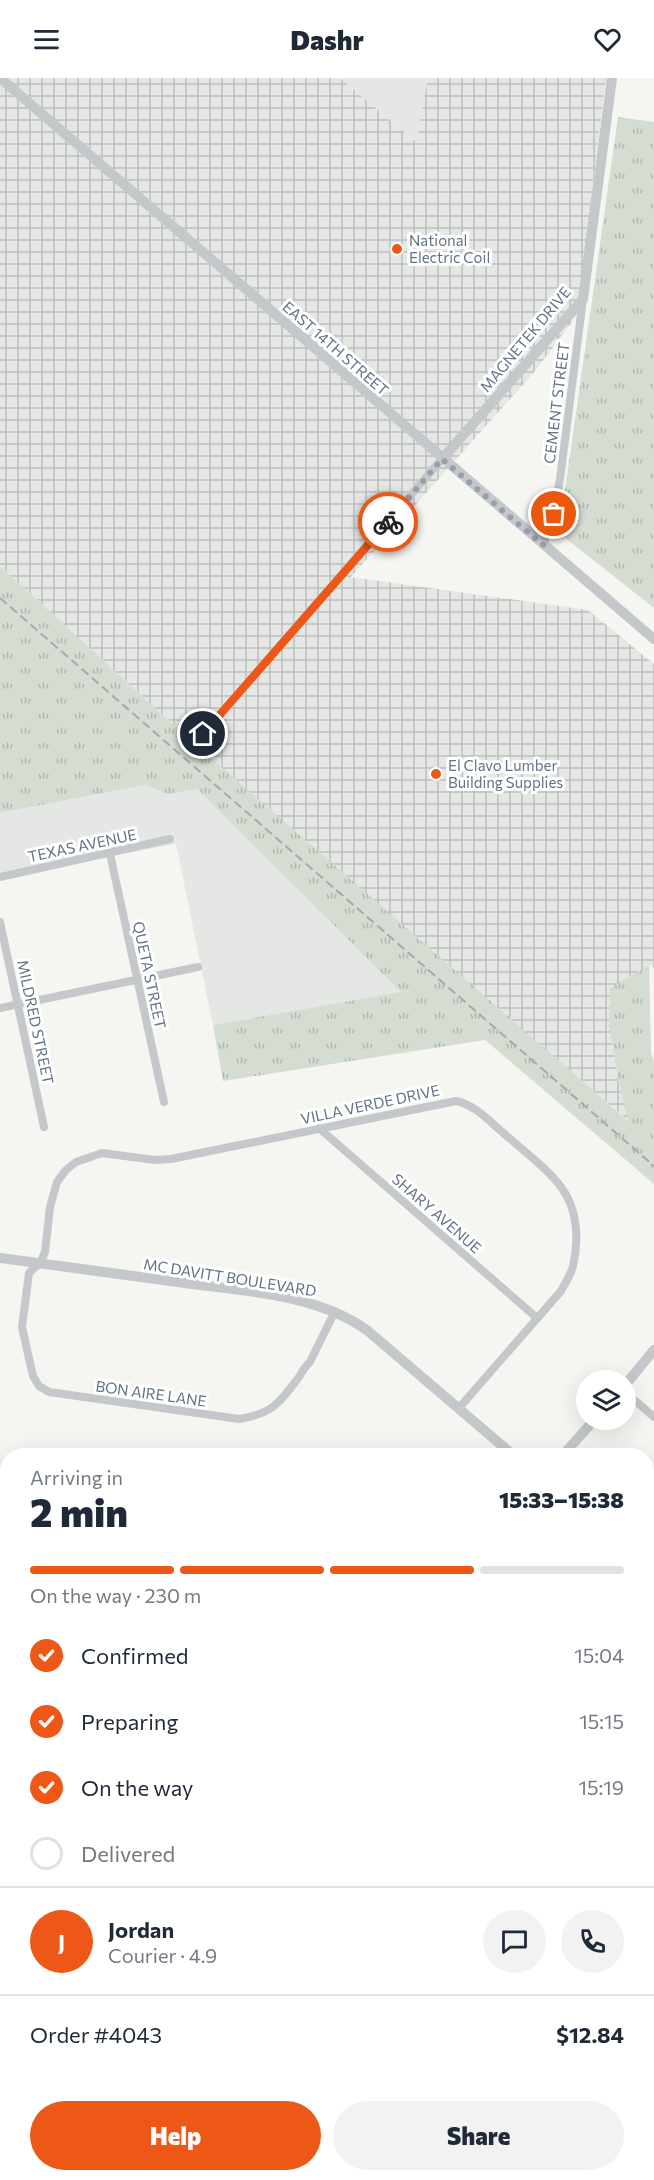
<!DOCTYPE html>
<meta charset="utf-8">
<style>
:root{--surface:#fff;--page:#f2f2f3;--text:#1f2937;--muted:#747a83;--line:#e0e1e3;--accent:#ed5819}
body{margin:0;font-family:Commissioner,sans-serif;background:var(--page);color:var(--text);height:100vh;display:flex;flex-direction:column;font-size:22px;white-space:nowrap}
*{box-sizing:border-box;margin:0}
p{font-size:20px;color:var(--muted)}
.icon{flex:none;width:33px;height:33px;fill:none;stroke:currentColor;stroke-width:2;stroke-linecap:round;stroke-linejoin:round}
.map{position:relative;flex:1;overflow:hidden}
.sheet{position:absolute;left:0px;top:1370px;width:654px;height:734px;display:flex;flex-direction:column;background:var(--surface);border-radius:24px 24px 0 0;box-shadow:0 6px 24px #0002}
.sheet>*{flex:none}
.tools{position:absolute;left:576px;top:1292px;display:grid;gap:12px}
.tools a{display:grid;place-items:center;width:60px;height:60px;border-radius:50%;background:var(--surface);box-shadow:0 6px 24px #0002;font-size:30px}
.pin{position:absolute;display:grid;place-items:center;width:51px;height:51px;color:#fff;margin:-26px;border:3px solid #fff;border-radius:50%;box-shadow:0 2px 6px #0007}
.courier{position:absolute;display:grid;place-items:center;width:60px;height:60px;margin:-30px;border:4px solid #ed5819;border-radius:50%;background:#fff;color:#222;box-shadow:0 2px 8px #0007}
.headline em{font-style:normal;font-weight:800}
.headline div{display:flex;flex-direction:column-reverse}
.headline{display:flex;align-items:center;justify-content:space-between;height:102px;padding:0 30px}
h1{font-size:39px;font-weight:800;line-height:45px}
.bar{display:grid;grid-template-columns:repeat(4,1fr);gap:9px 6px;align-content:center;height:72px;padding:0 30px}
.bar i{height:8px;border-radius:4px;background:var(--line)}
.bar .active{background:var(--accent)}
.bar p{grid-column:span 4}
.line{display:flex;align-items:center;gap:15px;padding:0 30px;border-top:2px solid var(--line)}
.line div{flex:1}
.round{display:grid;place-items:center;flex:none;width:63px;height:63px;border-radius:32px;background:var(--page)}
ol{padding:0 30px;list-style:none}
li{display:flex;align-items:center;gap:18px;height:66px}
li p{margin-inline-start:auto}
li .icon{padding:6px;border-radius:50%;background:var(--accent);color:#fff;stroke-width:4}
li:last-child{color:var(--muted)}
li i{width:33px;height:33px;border:3px solid var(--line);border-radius:50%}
.action{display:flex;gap:12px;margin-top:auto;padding:12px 30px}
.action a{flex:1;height:69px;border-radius:36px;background:var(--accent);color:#fff;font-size:24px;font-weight:800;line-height:69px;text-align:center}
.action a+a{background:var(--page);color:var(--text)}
header{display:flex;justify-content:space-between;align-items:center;height:78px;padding:0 30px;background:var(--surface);font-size:27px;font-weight:800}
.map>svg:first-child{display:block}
.built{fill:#e5e7e5}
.industrial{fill:url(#industrial-grid)}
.grass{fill:url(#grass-tufts)}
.cemetery{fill:url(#cemetery-stones)}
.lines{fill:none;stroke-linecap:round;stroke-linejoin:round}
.minor{stroke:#c4c8cb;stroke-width:8}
.tertiary{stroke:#c4c8cb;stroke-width:10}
.rail{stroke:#a4aab0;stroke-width:2;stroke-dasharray:9 4.5;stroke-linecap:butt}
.done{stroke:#95a0aa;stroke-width:6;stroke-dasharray:0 10.8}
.route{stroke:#ed5819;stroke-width:8}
.poi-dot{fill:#ed5819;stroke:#fff;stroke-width:2}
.labels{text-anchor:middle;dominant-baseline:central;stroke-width:6;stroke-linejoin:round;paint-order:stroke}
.poi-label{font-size:15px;fill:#627384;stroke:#fff;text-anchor:start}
.street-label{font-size:15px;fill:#627384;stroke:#fff}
</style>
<header><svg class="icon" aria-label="menu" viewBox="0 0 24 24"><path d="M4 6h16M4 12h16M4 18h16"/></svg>Dashr<svg class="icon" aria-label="heart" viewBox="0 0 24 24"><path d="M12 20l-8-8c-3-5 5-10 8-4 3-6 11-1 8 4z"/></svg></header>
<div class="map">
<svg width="654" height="2102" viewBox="0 0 654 2102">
<defs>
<pattern id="industrial-grid" width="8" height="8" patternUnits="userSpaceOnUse" patternTransform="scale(1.5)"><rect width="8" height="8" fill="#e5e7e5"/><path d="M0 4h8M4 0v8" fill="none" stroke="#bdc0bf"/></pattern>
<pattern id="grass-tufts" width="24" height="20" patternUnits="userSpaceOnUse" patternTransform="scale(1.5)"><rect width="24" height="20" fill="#d5ddd2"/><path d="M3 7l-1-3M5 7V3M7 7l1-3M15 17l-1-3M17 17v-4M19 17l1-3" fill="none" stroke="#b0b8b0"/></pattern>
<pattern id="cemetery-stones" width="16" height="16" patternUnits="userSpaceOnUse" patternTransform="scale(1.5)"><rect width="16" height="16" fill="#d5ddd2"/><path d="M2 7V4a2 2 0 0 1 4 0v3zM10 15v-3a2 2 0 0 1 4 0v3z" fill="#b0b8b0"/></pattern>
</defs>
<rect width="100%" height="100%" fill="#f5f5f1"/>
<!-- built -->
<path class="built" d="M340,0H428L417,65Z
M145,707L169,715L197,711L402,914L213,947L176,766L0,799V735Z
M7,1639L8,2096H348L349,2102H0V1640Z"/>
<!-- industrial -->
<path class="industrial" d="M0,0H340L416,64L428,0H606L577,237L536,292L351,499L588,532L654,586V890L649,887L610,910L609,948L618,1001L629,1043L382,833L175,648L0,488Z"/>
<!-- grass -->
<path class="grass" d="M618,39L654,44V530L559,455Z
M0,488L186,658L628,1043L618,1001L609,948L610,910L649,887L651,975L654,983V1106L485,962L223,1003L213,947L401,914L197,711L168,716L145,707L0,735Z"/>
<!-- cemetery -->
<path class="cemetery" d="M654,1665V2085L647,2087L646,1666Z
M348,2096H602L570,2102H349Z"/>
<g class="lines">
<!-- minor -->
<path class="minor" d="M543,467L554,436L560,401L583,221
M203,656L442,381
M110,776L164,1024
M0,799L170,761
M0,844L44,1049
M0,930L198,889
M319,1050L537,1240
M335,1233L310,1284C303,1290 302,1296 296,1303C278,1327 270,1336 239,1341L49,1314L39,1308L33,1298L22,1249L29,1195L40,1185L45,1174L50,1129L57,1104L66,1092L76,1084L102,1075L155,1082L171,1081L456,1023C476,1027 492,1046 508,1059C526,1075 547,1090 561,1109C578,1131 579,1163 573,1188C571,1197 565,1205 561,1213L459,1330
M626,1315L654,1339
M357,1375L358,1377
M0,1445H8
M0,1573L8,1572
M646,1585L654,1582
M645,2102L654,2100"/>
<!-- tertiary -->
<path class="tertiary" d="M0,0L654,561
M442,381L583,221L612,0
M0,1180C59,1188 119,1196 178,1204C240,1213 317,1215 368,1253L513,1377
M626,1306L654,1272
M563,1377L595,1341
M646,1493L654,1500"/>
<!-- rail -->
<path class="rail" d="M0,520L654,1088"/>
</g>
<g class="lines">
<!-- done -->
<path class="done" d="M388,444L442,381L543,467L554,436"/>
<!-- route -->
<path class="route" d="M203,656L388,444"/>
</g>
<!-- markers -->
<g class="poi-dot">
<circle cx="397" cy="171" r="6"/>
<circle cx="436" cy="696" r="6"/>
</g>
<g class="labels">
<!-- poi labels -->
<g class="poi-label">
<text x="409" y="162">National<tspan x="409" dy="17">Electric Coil</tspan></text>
<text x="448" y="687">El Clavo Lumber<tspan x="448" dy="17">Building Supplies</tspan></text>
</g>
<!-- street labels -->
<g class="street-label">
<text transform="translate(525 261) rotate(-50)">MAGNETEK DRIVE</text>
<text transform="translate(336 270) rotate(41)">EAST 14TH STREET</text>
<text transform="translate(556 325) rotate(-83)">CEMENT STREET</text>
<text transform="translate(82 767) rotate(-12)">TEXAS AVENUE</text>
<text transform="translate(150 897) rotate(78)">QUETA STREET</text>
<text transform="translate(36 944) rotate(78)">MILDRED STREET</text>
<text transform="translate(370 1026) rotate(-12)">VILLA VERDE DRIVE</text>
<text transform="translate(437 1135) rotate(41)">SHARY AVENUE</text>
<text transform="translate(230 1199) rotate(9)">MC DAVITT BOULEVARD</text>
<text transform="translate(151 1315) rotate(8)">BON AIRE LANE</text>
</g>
</g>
</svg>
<div class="tools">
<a><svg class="icon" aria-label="layers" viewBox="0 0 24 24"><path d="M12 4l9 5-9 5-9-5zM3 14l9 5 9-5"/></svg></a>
</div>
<div class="pin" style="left:554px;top:436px;background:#ea580c"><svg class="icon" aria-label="bag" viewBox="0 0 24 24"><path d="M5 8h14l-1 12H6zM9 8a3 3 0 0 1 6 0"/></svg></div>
<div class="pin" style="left:203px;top:656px;background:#1f2937"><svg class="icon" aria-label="home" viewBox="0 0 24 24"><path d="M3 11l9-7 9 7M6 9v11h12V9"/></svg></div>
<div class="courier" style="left:388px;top:444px"><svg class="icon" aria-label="bike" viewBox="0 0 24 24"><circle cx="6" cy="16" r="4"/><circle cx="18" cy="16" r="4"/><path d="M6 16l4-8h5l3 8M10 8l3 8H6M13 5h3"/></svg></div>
<section class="sheet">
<div class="headline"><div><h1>2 min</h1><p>Arriving in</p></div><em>15:33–15:38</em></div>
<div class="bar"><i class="active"></i><i class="active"></i><i class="active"></i><i></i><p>On the way · 230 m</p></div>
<ol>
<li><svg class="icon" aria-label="check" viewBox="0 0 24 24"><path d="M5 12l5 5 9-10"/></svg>Confirmed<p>15:04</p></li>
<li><svg class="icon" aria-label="check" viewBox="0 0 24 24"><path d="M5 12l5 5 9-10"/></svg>Preparing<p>15:15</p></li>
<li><svg class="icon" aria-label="check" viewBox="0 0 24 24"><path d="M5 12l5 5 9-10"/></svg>On the way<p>15:19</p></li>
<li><i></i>Delivered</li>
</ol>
<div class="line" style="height:108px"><b class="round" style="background:var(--accent);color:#fff">J</b><div><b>Jordan</b><p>Courier · 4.9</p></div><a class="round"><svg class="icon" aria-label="chat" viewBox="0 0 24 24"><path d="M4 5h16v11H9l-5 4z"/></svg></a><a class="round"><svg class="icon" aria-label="phone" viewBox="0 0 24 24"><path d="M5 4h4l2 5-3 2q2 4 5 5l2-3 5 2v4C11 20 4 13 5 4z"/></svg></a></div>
<div class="line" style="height:78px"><div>Order #4043</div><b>$12.84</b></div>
<div class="action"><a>Help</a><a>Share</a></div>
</section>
</div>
